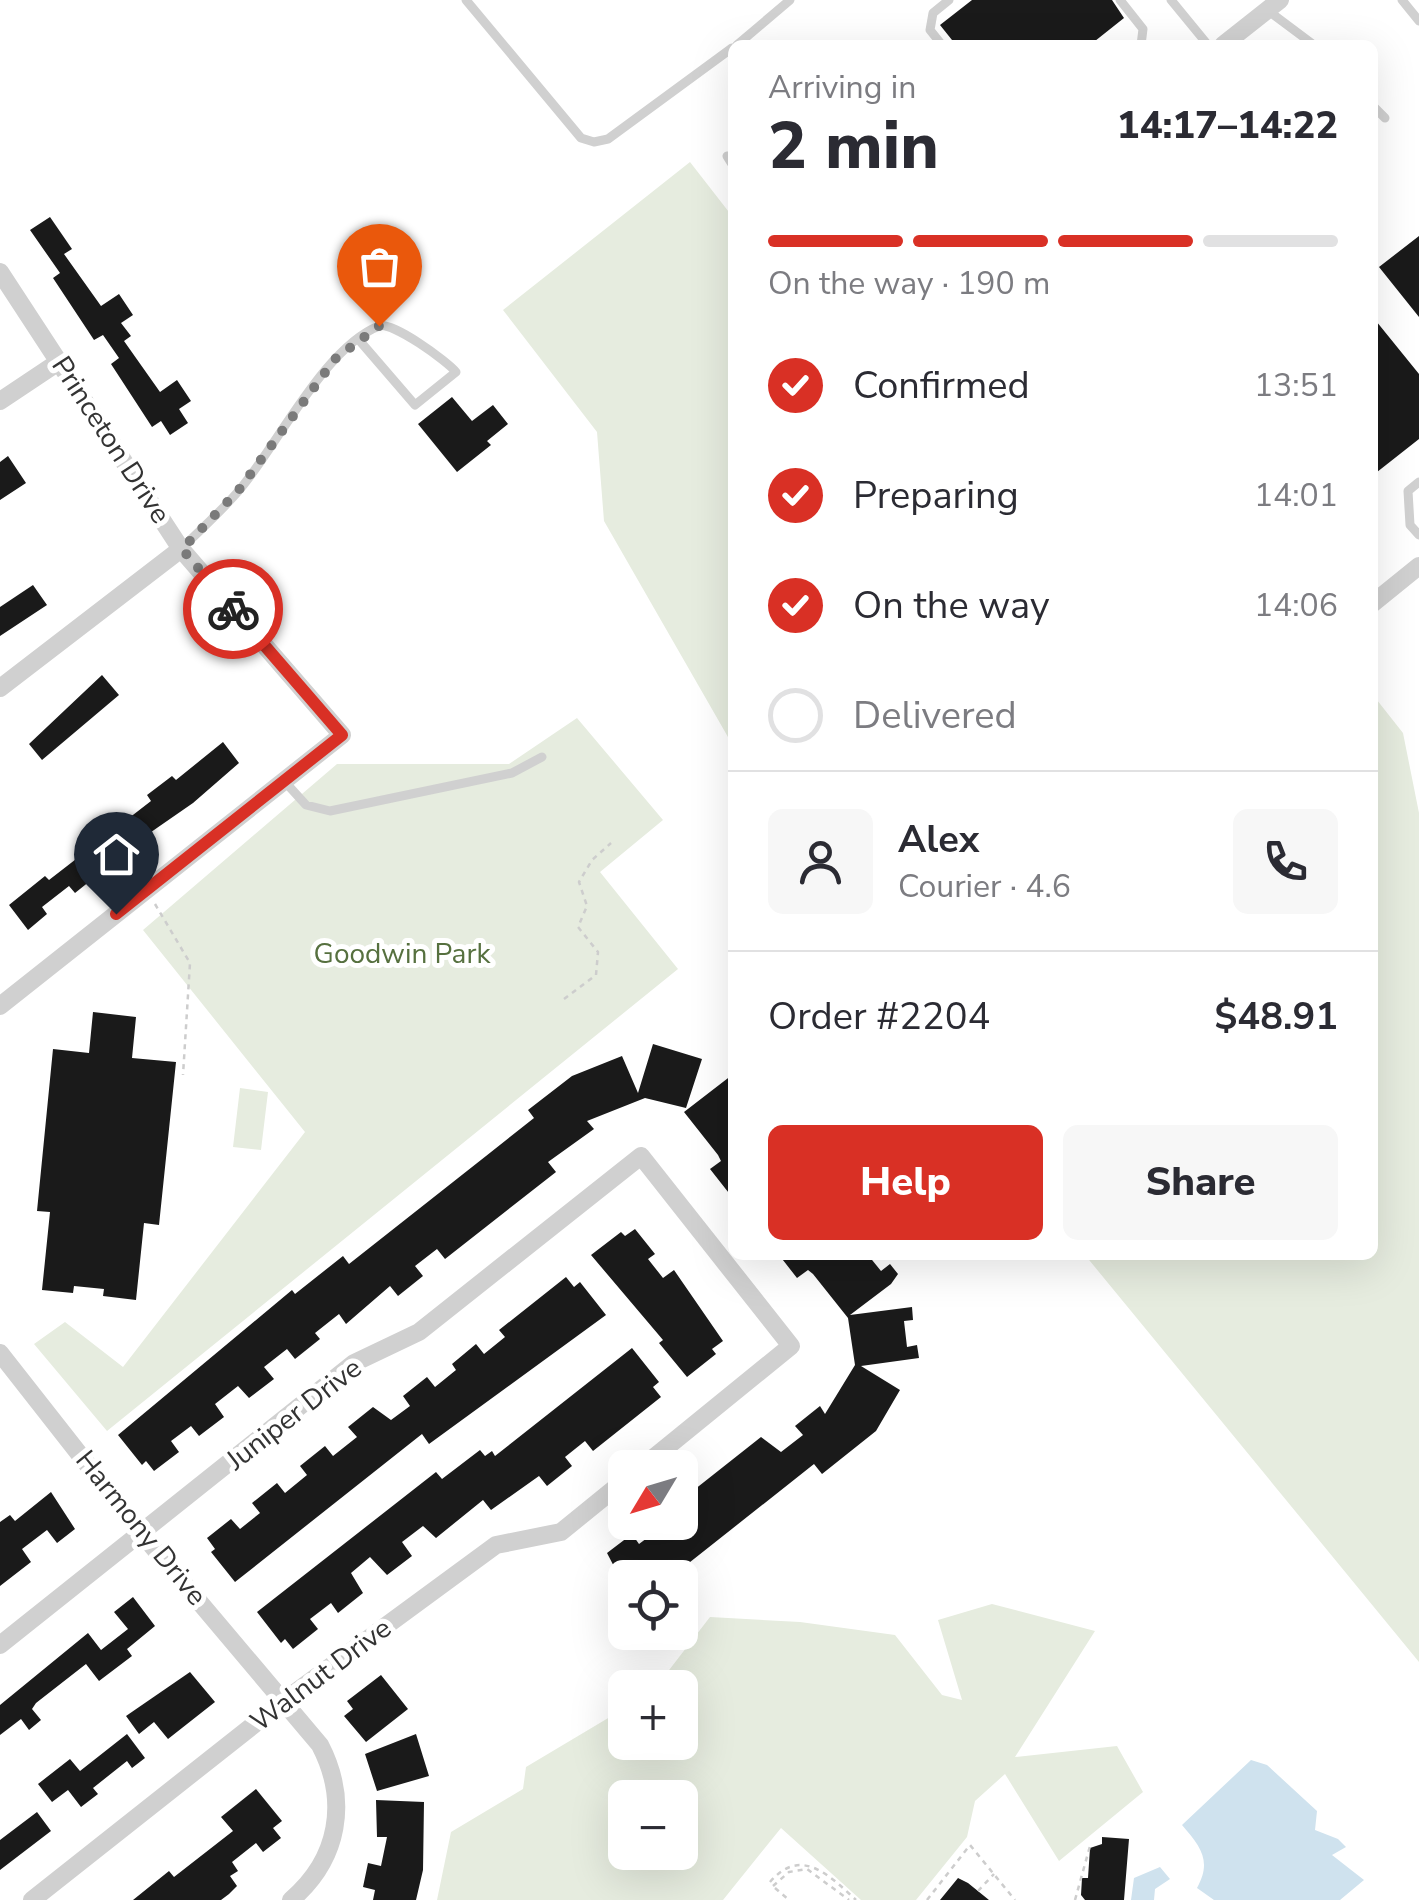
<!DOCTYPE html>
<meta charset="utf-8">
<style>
:root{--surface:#fff;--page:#f7f7f7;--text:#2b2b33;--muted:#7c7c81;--line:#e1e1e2;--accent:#d93025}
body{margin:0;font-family:"Nunito Sans",sans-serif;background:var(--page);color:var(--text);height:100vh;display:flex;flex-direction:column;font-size:38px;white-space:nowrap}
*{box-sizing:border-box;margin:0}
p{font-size:32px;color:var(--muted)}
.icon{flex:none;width:55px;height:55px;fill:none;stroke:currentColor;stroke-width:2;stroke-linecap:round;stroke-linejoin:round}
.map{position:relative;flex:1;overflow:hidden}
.details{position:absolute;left:728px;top:40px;width:650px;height:1220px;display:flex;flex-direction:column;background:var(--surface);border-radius:15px;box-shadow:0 10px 40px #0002}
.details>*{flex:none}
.needle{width:65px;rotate:232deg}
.fabs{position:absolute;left:608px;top:1450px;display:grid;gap:20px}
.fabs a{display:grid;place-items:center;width:90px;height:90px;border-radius:15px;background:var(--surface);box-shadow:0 10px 40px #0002;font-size:50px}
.pin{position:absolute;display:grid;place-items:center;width:85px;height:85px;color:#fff;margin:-102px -42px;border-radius:50% 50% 50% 0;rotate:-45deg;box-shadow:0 0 10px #0007}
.pin .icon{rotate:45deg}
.courier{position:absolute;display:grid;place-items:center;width:100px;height:100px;margin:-50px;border:8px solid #d93025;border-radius:50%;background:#fff;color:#222;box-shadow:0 2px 12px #0007}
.headline em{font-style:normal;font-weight:800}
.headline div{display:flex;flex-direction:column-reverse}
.headline{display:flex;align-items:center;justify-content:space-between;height:170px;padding:0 40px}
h1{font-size:65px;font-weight:800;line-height:75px}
.bar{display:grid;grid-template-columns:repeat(4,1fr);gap:15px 10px;align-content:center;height:120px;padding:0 40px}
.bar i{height:12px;border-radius:8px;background:var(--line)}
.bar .current{background:var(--accent)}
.bar p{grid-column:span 4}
.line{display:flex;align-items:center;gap:25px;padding:0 40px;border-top:2px solid var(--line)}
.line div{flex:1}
.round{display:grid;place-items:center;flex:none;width:105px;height:105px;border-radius:15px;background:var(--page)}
ol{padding:0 40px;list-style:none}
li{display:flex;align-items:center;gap:30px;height:110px}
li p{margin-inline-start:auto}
li .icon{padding:10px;border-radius:50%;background:var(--accent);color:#fff;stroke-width:4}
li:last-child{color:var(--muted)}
li i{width:55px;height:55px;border:5px solid var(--line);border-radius:50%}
.primary-button{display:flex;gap:20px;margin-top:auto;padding:20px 40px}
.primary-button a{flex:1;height:115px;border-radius:15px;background:var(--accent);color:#fff;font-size:40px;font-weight:800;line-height:115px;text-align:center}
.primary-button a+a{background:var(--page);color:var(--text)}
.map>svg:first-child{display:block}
.green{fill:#e6ecdf;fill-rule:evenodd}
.water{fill:#cfe2ee}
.building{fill:#1a1a1a}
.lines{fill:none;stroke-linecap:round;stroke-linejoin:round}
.path{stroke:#cdcdcd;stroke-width:2.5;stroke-dasharray:5 5;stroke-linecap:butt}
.lane{stroke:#d0d0d0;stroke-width:9}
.street{stroke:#d0d0d0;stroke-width:18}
.done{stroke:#7a7a7a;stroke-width:10;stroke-dasharray:0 18}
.route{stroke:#d93025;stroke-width:12}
.labels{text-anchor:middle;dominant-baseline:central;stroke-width:10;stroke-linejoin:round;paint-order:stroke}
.street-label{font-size:28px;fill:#333;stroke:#fff}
.park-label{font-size:28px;fill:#56703f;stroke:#fff}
</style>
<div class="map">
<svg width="1419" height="1900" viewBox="0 0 1419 1900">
<rect width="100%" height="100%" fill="#fff"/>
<!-- green -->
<path class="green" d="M690,162L732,216V744L604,521L597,432L503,310Z
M1373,695L1403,733L1419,813V1662L1085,1255H1372Z
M577,718L663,820L600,872L678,969L107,1431L34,1344L65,1322L123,1367L305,1132L143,930L337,764H509Z
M240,1088L268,1092L261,1150L233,1147Z
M992,1604L1095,1631L1015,1757L1117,1746L1143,1792L1059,1861L1005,1774L975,1801L967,1837L916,1900H861L781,1828L723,1900H437L451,1832L523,1789L526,1767L625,1708V1742H680V1688L656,1687L710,1617L800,1622L895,1635L942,1695L962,1700L938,1620ZM625,1798H680V1852H625Z"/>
<!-- water -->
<path class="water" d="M1251,1760L1267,1765L1317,1811L1315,1830L1338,1839L1346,1847L1332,1855L1364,1880L1340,1900H1214L1197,1888C1212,1861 1201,1847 1182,1825Z
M1160,1867L1170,1879L1155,1889L1154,1900H1131L1134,1878Z"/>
<!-- building -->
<path class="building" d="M972,0H1112L1124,18L1090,45H956L940,25Z
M50,217L72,249L64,254L101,306L119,294L133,315L121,323L131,336L124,341L160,392L177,380L191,401L179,409L188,423L170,435L161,421L152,427L111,364L119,358L103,335L94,340L53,278L60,273L30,230Z
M1419,236V317L1379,267Z
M1372,316L1419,374V439L1372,476Z
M452,397L472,421L493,405L508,424L487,441L491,445L457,472L418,424Z
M8,456L26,483L0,500V462Z
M33,585L47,605L0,636V607Z
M102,675L119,695L42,760L29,744Z
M223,742L239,763L193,803L102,866L105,869L75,893L69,886L42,907L47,914L28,930L9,905L45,876L49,880L151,801L147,795L172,776L176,780Z
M93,1012L136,1017L132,1058L176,1062L159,1225L144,1223L136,1300L103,1296L104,1289L74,1286L73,1293L42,1290L50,1212L37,1211L53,1049L89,1053Z
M653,1044L702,1059L686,1108L645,1098L587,1121L594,1129L548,1162L556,1172L445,1259L437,1249L415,1266L423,1276L398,1296L390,1286L346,1324L339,1314L315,1333L320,1339L295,1359L287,1349L264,1367L274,1379L249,1398L238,1386L215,1404L224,1417L199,1436L191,1426L171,1441L179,1452L154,1471L146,1461L142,1465L118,1435L292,1290L295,1294L343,1256L349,1264L486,1156L534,1118L528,1110L572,1076L622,1056L638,1093Z
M732,1075V1197L710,1169L721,1161L718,1155L684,1112Z
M635,1229L655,1254L648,1259L663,1278L674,1270L723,1341L712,1349L716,1354L687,1377L659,1343L663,1340L591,1255L621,1232L625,1236Z
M779,1255H868L881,1271L890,1264L898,1274L891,1284L850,1315L912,1307L913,1320L904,1321L907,1347L917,1345L919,1358L861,1366L900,1390L876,1431L822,1474L814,1464L680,1570L672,1560L650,1578H620L607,1553L632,1534L639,1544L659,1529L654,1522H680V1501L761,1437L781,1452L803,1435L795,1426L820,1406L825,1414L855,1365L848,1318L813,1274L808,1270L797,1278Z
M566,1277L574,1287L580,1282L606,1315L429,1444L422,1434L235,1582L211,1552L215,1549L207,1538L231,1519L240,1529L260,1513L252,1503L277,1483L285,1493L307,1475L300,1466L325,1446L333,1456L357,1437L348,1427L373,1407L391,1420L410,1406L403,1396L427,1377L435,1387L456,1370L452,1364L476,1344L484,1354L505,1337L499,1330Z
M632,1348L659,1382L653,1387L661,1397L593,1451L585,1441L565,1457L572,1466L547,1486L539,1476L491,1510L483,1500L436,1538L423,1526L402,1542L412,1556L387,1575L370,1557L351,1573L363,1593L338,1613L331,1603L310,1619L318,1629L293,1649L285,1639L281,1643L257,1612L436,1472L442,1479L480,1450L485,1456L492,1451L495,1456Z
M51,1492L75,1529L57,1543L47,1530L22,1549L31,1562L0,1586V1522L10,1515L15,1521Z
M133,1597L155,1626L127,1649L132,1656L99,1681L86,1664L36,1703L32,1709L41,1720L29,1730L21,1719L0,1735V1705L88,1633L101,1650L128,1629L114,1612Z
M190,1672L215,1702L168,1739L154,1722L139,1734L126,1716Z
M381,1675L408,1709L366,1742L344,1716L353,1709L347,1701Z
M127,1734L145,1758L132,1768L127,1761L93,1788L98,1794L81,1807L68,1790L52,1802L38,1784L70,1759L80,1771Z
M416,1734L429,1776L377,1791L365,1754Z
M256,1789L282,1821L273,1828L281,1838L263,1852L256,1843L232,1862L238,1871L230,1876L237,1886L229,1894L221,1900H133L169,1871L174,1877L233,1831L221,1817Z
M376,1800L424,1802L423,1870L416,1900H373L375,1890L363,1887L368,1863L381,1866L387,1837H377Z
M37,1812L51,1831L0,1870V1840Z
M1102,1837L1129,1839L1124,1900H1085L1081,1895L1082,1878H1088L1090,1848L1102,1844Z
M958,1878L968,1883L989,1900H940Z"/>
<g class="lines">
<!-- path -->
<path class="path" d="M155,904L190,963L183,1075
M564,999L596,975L598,952L578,927L587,906L579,882L592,860L611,843
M770,1882C801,1846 829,1875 856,1900
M773,1886L789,1872L807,1869L849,1900
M775,1888L789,1900
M978,1891L994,1874
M927,1900L970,1845L1015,1900
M1075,1900L1090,1846"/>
<!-- lane -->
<path class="lane" d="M466,0L581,138L594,142L608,139L732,48
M1120,0L1143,29L1141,45
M1171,0L1208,45
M1402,0L1419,21
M1267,10L1314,45
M737,45L790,0
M942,45L930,30L933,13L949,0
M1372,105L1385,118
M727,156L732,164
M1419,482L1408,491L1410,525L1419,535
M181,549C201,529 223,510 241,488C278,444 325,347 379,326C392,321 447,361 456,372L415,405L359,340
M286,783L306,805L330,811L512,773L542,757"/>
<!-- street -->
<path class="street" d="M1223,45L1280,0
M0,272L181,549L342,735L0,1006
M0,401L60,361
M1372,604L1419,566
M0,688L181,549
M0,1353L142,1534L320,1745C349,1801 339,1859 291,1900
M0,1645L354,1363L419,1332L641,1156L791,1346L641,1468
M32,1900L285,1700L496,1545L561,1532L625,1480"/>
</g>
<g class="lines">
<!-- done -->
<path class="done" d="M233,609L182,549L238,491L335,359L379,326"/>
<!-- route -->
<path class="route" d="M116,914L342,735L233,609"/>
</g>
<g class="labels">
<!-- street labels -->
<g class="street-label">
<text transform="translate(111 440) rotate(57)">Princeton Drive</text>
<text transform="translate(294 1414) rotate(-38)">Juniper Drive</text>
<text transform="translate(141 1528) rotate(51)">Harmony Drive</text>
<text transform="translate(321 1675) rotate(-37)">Walnut Drive</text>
</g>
<!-- park labels -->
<g class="park-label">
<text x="402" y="954">Goodwin Park</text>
</g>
</g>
</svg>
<div class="fabs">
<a><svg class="needle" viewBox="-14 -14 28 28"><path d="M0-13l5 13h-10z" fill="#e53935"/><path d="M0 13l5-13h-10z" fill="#7c7c81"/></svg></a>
<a><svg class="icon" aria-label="locate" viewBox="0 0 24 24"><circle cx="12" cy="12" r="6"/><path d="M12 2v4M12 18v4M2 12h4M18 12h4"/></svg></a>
<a>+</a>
<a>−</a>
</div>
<div class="pin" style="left:379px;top:326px;background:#ea580c"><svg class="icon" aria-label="bag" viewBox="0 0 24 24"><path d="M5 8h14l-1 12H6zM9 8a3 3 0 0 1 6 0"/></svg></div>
<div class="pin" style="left:116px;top:914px;background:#1f2937"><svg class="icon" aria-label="home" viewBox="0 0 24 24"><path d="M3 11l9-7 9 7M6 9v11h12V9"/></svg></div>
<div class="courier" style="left:233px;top:609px"><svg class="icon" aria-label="bike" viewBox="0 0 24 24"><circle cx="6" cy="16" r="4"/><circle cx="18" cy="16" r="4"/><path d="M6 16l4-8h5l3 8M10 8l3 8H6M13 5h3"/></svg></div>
<section class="details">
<div class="headline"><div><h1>2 min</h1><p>Arriving in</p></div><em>14:17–14:22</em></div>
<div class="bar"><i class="current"></i><i class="current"></i><i class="current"></i><i></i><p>On the way · 190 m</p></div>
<ol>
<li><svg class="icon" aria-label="check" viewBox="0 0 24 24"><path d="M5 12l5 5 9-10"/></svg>Confirmed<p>13:51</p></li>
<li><svg class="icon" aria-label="check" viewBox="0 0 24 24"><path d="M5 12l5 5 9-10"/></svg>Preparing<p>14:01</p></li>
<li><svg class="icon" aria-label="check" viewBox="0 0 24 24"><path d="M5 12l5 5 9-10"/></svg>On the way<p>14:06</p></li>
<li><i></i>Delivered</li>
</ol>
<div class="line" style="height:180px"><a class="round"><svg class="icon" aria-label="person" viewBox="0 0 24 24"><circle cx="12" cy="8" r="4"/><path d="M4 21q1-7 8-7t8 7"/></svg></a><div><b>Alex</b><p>Courier · 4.6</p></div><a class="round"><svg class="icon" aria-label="phone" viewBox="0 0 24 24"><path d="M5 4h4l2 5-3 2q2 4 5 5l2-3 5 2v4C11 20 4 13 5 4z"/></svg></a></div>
<div class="line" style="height:130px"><div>Order #2204</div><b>$48.91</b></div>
<div class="primary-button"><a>Help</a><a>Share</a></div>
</section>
</div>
